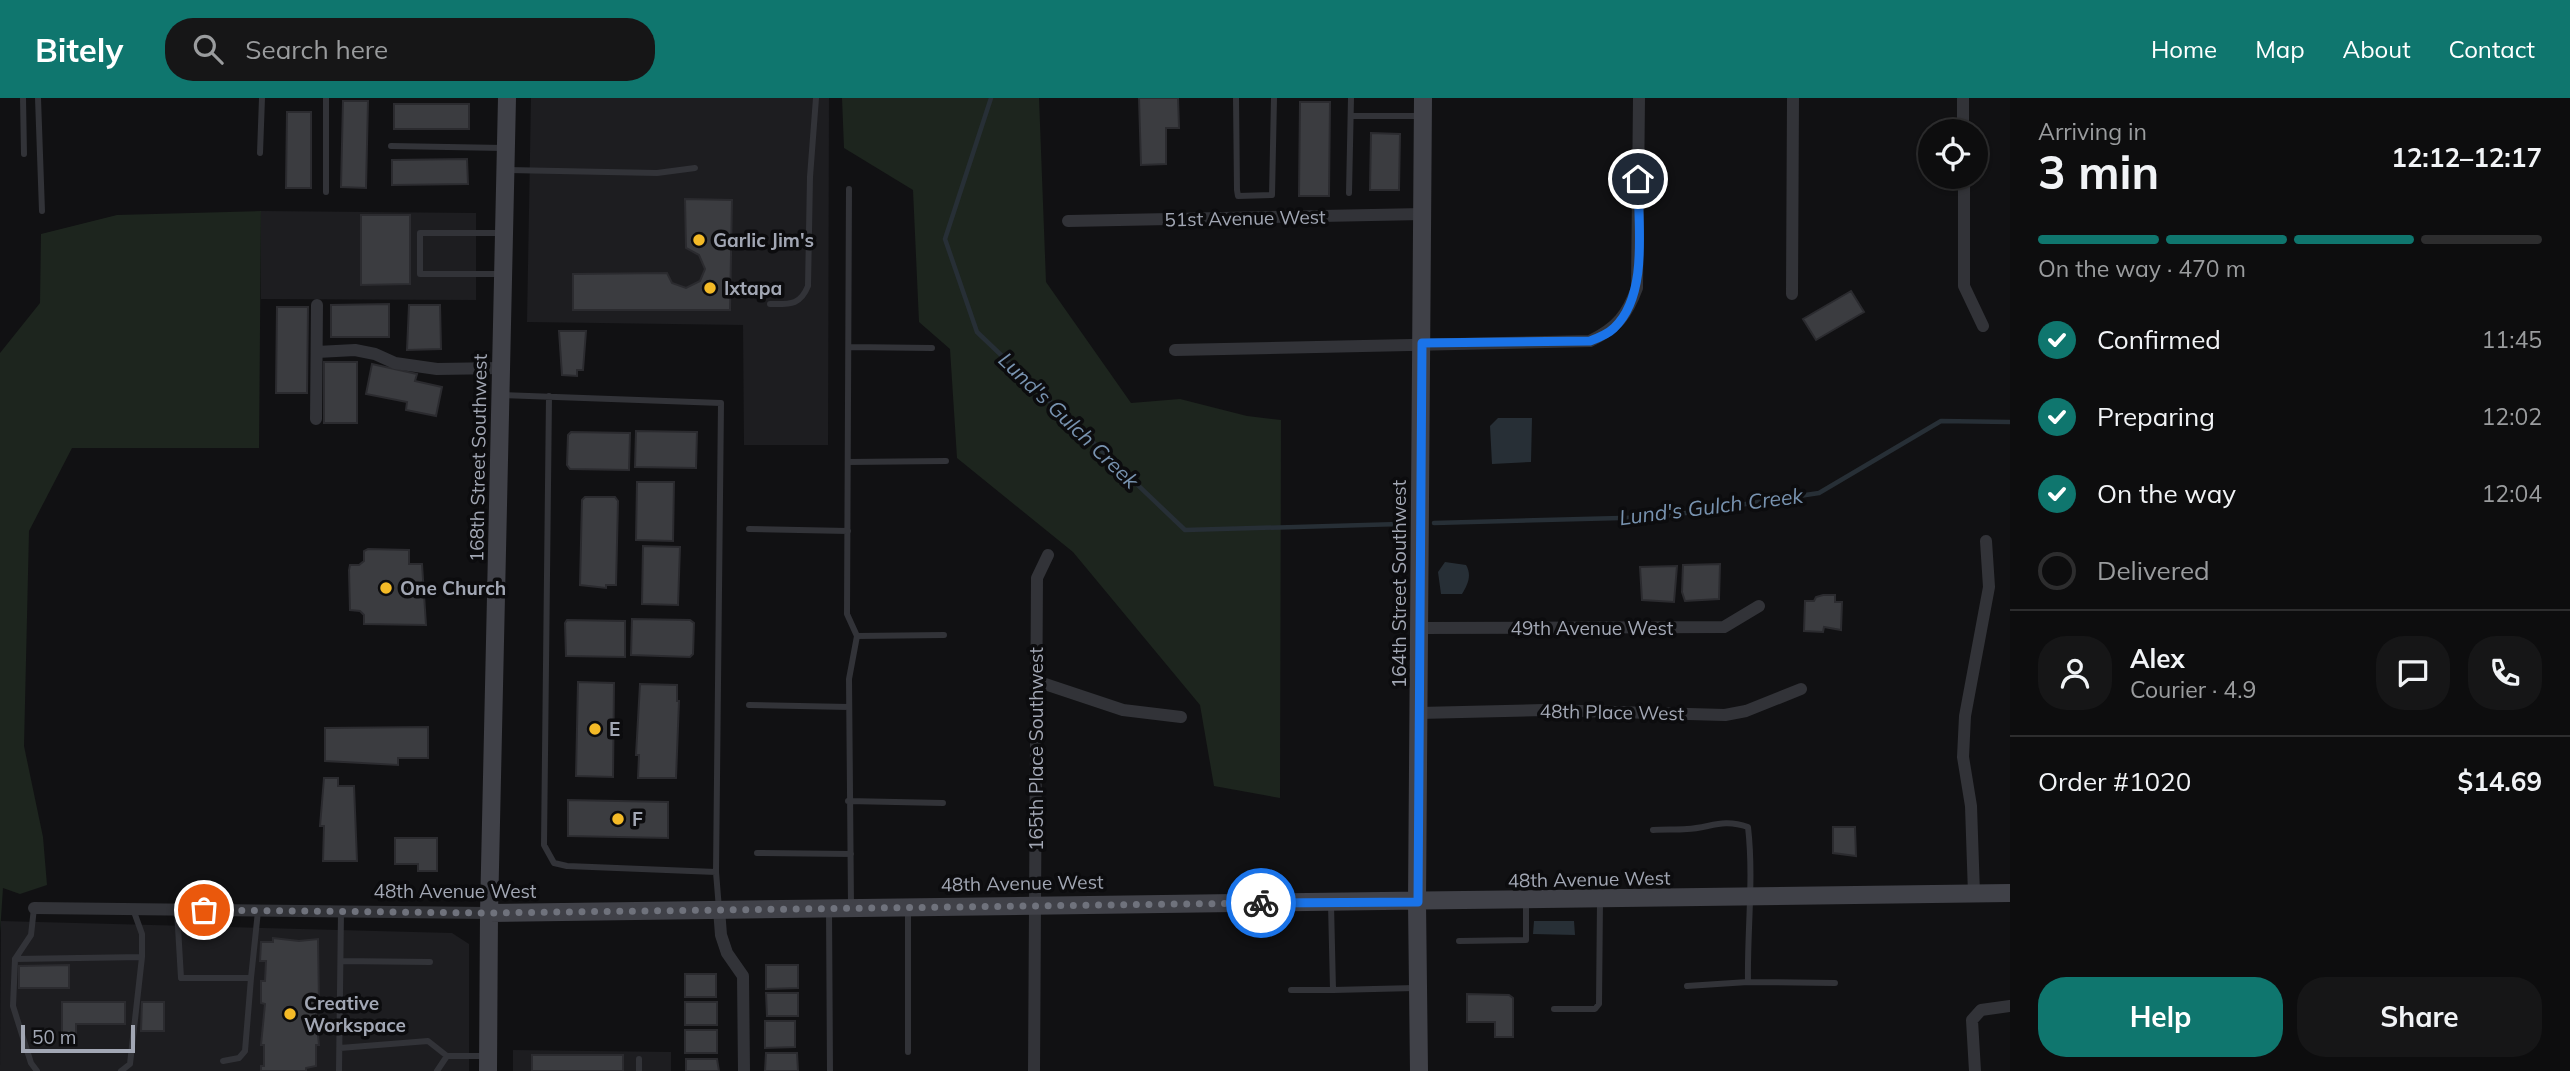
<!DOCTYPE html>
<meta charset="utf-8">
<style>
:root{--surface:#0d0d0e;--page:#161617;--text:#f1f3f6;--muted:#9a9c9e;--line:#2d2d2e;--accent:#0f766e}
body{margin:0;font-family:Mulish,sans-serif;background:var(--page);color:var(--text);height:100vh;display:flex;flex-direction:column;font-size:26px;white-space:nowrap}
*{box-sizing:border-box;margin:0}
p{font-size:23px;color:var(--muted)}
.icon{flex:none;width:38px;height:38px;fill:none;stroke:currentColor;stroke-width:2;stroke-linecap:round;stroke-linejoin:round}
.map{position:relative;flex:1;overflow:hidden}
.panel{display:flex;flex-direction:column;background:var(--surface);width:560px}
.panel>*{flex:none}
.controls{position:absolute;left:1918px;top:21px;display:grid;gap:14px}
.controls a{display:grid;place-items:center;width:70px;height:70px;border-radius:50%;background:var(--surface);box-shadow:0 2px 5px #0004,0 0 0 2px var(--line);font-size:35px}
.scale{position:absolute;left:21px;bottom:18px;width:114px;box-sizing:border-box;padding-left:7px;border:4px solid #a2a7b4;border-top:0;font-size:19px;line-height:24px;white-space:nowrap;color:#a2a7b4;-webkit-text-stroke:5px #0c0c0e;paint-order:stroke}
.pin{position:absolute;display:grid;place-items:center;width:60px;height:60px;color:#fff;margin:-30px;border:4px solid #fff;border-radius:50%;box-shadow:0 2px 7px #0007}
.courier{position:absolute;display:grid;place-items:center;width:70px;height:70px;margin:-35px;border:5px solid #1a73e8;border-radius:50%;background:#fff;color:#222;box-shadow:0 2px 9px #0007}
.head em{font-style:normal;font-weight:700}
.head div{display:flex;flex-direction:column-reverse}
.head{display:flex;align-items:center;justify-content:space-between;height:119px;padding:0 28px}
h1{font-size:46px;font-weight:700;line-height:52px}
.bar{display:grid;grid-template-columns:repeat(4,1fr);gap:10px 7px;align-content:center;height:84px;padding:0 28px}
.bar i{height:9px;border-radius:5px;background:var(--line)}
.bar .current{background:var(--accent)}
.bar p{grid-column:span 4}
.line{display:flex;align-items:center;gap:18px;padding:0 28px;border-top:2px solid var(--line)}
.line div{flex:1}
.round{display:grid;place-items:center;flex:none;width:74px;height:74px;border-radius:28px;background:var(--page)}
ol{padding:0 28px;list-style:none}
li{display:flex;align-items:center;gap:21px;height:77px}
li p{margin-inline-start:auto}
li .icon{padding:7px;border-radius:50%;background:var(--accent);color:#fff;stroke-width:4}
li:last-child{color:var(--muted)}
li i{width:38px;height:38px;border:4px solid var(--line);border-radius:50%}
.cta{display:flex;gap:14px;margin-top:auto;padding:14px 28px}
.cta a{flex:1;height:80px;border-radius:28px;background:var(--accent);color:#fff;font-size:28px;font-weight:700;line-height:80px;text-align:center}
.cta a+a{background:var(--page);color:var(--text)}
header{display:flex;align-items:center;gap:42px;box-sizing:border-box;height:98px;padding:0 35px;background:var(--accent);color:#fff}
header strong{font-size:33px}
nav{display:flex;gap:38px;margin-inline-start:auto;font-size:24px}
.search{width:490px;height:63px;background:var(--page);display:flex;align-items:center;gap:18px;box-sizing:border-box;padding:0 24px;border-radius:28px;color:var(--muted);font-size:26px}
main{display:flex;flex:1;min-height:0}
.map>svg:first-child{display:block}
.built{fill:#1d1d20}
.green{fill:#1d251e}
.water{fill:#272f36}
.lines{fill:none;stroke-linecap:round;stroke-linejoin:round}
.stream{stroke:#272f36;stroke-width:4.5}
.building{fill:#3b3c40;stroke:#2b2b2f;stroke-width:2}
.lane{stroke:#323338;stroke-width:6}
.street{stroke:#323338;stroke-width:12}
.secondary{stroke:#404148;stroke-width:18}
.done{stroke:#6f727c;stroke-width:7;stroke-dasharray:0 12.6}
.route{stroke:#1a73e8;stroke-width:9}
.poi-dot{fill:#f4ba27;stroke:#0c0c0e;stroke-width:2.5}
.labels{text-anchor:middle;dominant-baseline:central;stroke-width:7;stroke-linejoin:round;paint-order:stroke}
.street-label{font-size:19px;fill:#a2a7b4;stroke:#0c0c0e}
.poi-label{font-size:19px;font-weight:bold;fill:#a2a7b4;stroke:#0c0c0e;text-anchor:start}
.water-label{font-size:21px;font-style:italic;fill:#7893b0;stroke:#0c0c0e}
</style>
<header>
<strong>Bitely</strong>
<div class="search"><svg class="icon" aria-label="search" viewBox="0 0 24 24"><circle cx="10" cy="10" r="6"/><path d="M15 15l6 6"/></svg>Search here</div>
<nav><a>Home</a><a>Map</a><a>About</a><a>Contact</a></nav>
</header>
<main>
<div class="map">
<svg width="2010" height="973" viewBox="0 0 2010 973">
<rect width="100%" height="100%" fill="#111113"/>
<!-- built -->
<path class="built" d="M531,0H829L828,347H744L743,227L527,224Z
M261,113L476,115V202L261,201Z
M1,823L452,835L469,846V973H0Z
M513,952L671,954V973H513Z"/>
<!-- green -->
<path class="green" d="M842,0H1039L1046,184L1131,305L1180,301L1247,318L1281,322L1280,700L1214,688L1200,607L1073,454L957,360L950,251L919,224L913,92L844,50Z
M261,113L259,350H72L29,433L24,648L43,739L47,787L20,796L3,790L0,835V255L40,205L41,136L117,117Z"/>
<!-- water -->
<path class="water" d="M1498,320H1532L1531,364L1492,366L1490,328Z
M1445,464L1466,467C1472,477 1468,486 1462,496H1441L1438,474Z
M1534,823H1574L1575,837L1533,836Z"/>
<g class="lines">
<!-- stream -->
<path class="stream" d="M991,0L945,141L977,234L1185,432L1400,426
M1434,425L1659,419L1819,395L1941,323L2010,324"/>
</g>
<!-- building -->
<path class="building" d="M1139,0H1178L1179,30H1166V66L1141,67Z
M343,3H368L366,90L341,89Z
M1300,4H1330L1329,98H1299Z
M394,6H469V31H394Z
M287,14H311V90H286Z
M1371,35L1400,36L1399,92H1370Z
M467,61L468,86L392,87V62Z
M685,101L732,102L730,212H573V176L667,175L672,185L686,190L700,183L705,171L699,157L686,150Z
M361,117H410V186L361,187Z
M1851,193L1864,214L1816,242L1803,221Z
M389,206V239H331V207Z
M409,207H440L441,251L407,252Z
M277,209H308L307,295H276Z
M559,233H586L583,272H577V278L562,277Z
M324,264H357V325H324Z
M372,266L417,276L415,283L442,289L436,318L406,312L407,304L366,296Z
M636,333L697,334L696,370L635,369Z
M571,334L630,335L629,372L570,371L567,367L568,337Z
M637,384H674L673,443L636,442Z
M585,399H615L618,403L616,487H606V490L580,487L582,402Z
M643,448L680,449L678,507L642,506Z
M368,451L409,452V466H422L426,527L364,526V517L360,513L350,512L349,472L350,467H359L364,463V453Z
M1720,466L1719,501L1685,503L1682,494L1683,467Z
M1677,468L1674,504L1642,502L1640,469Z
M1823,497H1835V504H1842L1841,532L1824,529L1823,534L1804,533L1805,503H1814L1816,499Z
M632,521L690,522L694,525L693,556L690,559L631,557Z
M567,522L625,523V559L566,558L565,525Z
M578,584L614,585L613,679L576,678Z
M640,586L677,587V603H679L676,680H638L639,657H636Z
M428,629V660H398V667L325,663V630Z
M324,680H338V688H354L357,763H323L324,728H320Z
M568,702L668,704V740L568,738Z
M1833,729H1855L1856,758L1833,755Z
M395,740H437V773H418V766H395Z
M273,840L299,843L318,841L319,906H315L319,947H316V968L306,970V973H261V968H264V947H261L265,906L261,905V883H265L266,863H260L261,844H273Z
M69,867V890H19V868Z
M766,867H798V890L766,891Z
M685,876H716V899H685Z
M766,895H798V918H767Z
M1467,896L1509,897L1513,900V939H1495V924H1467Z
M62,904H125V926H76V946L62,947Z
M142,904H164V933H141Z
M685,904H717V927H685Z
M765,923H795V949L765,950Z
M685,932H717V955H685Z
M766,955H797L798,973H765Z
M532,957H623V973H532Z
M686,961H717L719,973H686Z"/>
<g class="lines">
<!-- lane -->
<path class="lane" d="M23,0L24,56
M38,0L42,113
M326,0V94
M1236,0L1237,92L1238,98L1272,97L1274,0
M1351,18H1421
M391,48L504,50
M260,55L262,0
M507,72L657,75L695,70
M849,91L847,516L857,538L849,581L851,807
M1349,95L1351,0
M502,135H420V176H503
M770,206C789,206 800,208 808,188L810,79L816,0
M849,249L932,250
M502,297L721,305L716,774L567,768L554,765L544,747L549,298
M848,364L946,363
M749,431L848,433
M857,538L944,537
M749,607L849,609
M848,703L943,705
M1653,732C1664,731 1675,732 1687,731C1710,730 1722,720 1748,729C1754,781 1747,833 1748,884
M757,755L851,756
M716,774L719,811
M1331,806L1333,892L1415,890
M34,810L31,837L15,861L142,859V836L133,811
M908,810V954
M829,811L830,973
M177,812L181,880H251L258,813
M1459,843L1526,842V804
M15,861L13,908L31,965L37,973
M341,863L430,864
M1687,888L1748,884L1835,885
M1291,892H1333
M1554,911H1595L1599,906L1600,803
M340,950L428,943L447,958
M223,963L239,960L245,953L251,880
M121,973L130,966L142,859
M339,973L341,814
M437,973L447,958H486
M639,973V961"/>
<!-- street -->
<path class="street" d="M1963,0V33
M1964,79V188L1983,228
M1068,123L1423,116
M1792,196L1793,0
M1175,252L1590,243C1617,230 1627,217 1637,190L1639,0
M317,254L355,252L375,256L395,265L437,271L501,270
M316,321L317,207
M1419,530L1724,529L1759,508
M1036,583L1123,612L1181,619
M1419,615L1544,612L1725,617L1746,613L1801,591
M1974,796L1971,708L1963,659L1965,618L1989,489L1986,443
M34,810L489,815
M719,811L721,837L727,855L743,878L744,973
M1034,973L1037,480L1048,457
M1975,973L1972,922L1981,912L2010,908"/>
<!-- secondary -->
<path class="secondary" d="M489,815C996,807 1503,802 2010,795
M488,973L489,815L507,0
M1419,973L1417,804L1423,0"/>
</g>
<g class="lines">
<!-- done -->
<path class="done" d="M204,812L488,815L1261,805"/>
<!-- route -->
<path class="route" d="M1261,805L1418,804L1422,245L1590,243C1598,240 1608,236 1614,230C1649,197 1638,127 1638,81"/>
</g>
<!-- markers -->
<g class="poi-dot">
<circle cx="699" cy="142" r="7"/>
<circle cx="710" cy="190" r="7"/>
<circle cx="386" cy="490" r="7"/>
<circle cx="595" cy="631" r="7"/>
<circle cx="618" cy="721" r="7"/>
<circle cx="290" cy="916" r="7"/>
</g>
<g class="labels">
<!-- street labels -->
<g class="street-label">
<text transform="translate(1245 120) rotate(-1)">51st Avenue West</text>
<text transform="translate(478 360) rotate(-89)">168th Street Southwest</text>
<text transform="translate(1399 486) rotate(-90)">164th Street Southwest</text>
<text x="1592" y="530">49th Avenue West</text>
<text transform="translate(1612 614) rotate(1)">48th Place West</text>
<text transform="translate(1036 651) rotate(-90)">165th Place Southwest</text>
<text transform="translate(1589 781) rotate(-1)">48th Avenue West</text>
<text transform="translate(1022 785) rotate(-1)">48th Avenue West</text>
<text x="455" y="793">48th Avenue West</text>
</g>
<!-- poi labels -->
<g class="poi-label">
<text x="713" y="142">Garlic Jim's</text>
<text x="724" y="190">Ixtapa</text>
<text x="400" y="490">One Church</text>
<text x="609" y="631">E</text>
<text x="632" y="721">F</text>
<text x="304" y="905">Creative<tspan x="304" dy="22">Workspace</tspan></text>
</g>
<!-- water labels -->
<g class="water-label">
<text transform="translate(1069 322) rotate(44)">Lund's Gulch Creek</text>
<text transform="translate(1711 408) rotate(-7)">Lund's Gulch Creek</text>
</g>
</g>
</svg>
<div class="controls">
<a><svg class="icon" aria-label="locate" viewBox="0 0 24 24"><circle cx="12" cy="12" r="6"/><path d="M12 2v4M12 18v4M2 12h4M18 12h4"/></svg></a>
</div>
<div class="scale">50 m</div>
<div class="pin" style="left:204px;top:812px;background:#ea580c"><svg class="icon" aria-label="bag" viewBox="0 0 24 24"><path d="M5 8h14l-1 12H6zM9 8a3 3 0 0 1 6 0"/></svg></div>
<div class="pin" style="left:1638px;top:81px;background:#1f2937"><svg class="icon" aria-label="home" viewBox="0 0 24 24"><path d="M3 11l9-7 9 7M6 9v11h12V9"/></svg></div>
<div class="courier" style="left:1261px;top:805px"><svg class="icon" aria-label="bike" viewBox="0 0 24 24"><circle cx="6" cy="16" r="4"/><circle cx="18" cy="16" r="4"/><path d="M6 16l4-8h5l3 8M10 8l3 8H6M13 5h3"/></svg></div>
</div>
<section class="panel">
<div class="head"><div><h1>3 min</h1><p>Arriving in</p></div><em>12:12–12:17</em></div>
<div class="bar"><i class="current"></i><i class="current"></i><i class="current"></i><i></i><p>On the way · 470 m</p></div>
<ol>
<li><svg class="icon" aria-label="check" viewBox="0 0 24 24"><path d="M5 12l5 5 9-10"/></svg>Confirmed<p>11:45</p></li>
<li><svg class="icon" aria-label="check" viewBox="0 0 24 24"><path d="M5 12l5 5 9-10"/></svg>Preparing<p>12:02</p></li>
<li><svg class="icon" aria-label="check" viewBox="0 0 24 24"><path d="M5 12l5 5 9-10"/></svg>On the way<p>12:04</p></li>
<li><i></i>Delivered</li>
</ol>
<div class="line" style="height:126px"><a class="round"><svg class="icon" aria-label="person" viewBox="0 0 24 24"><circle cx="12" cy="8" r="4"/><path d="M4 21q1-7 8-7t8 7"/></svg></a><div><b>Alex</b><p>Courier · 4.9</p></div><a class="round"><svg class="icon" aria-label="chat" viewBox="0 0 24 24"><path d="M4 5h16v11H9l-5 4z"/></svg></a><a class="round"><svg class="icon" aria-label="phone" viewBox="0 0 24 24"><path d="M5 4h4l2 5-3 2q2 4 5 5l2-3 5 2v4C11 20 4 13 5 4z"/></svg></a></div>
<div class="line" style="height:91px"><div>Order #1020</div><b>$14.69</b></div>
<div class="cta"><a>Help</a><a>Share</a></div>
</section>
</main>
